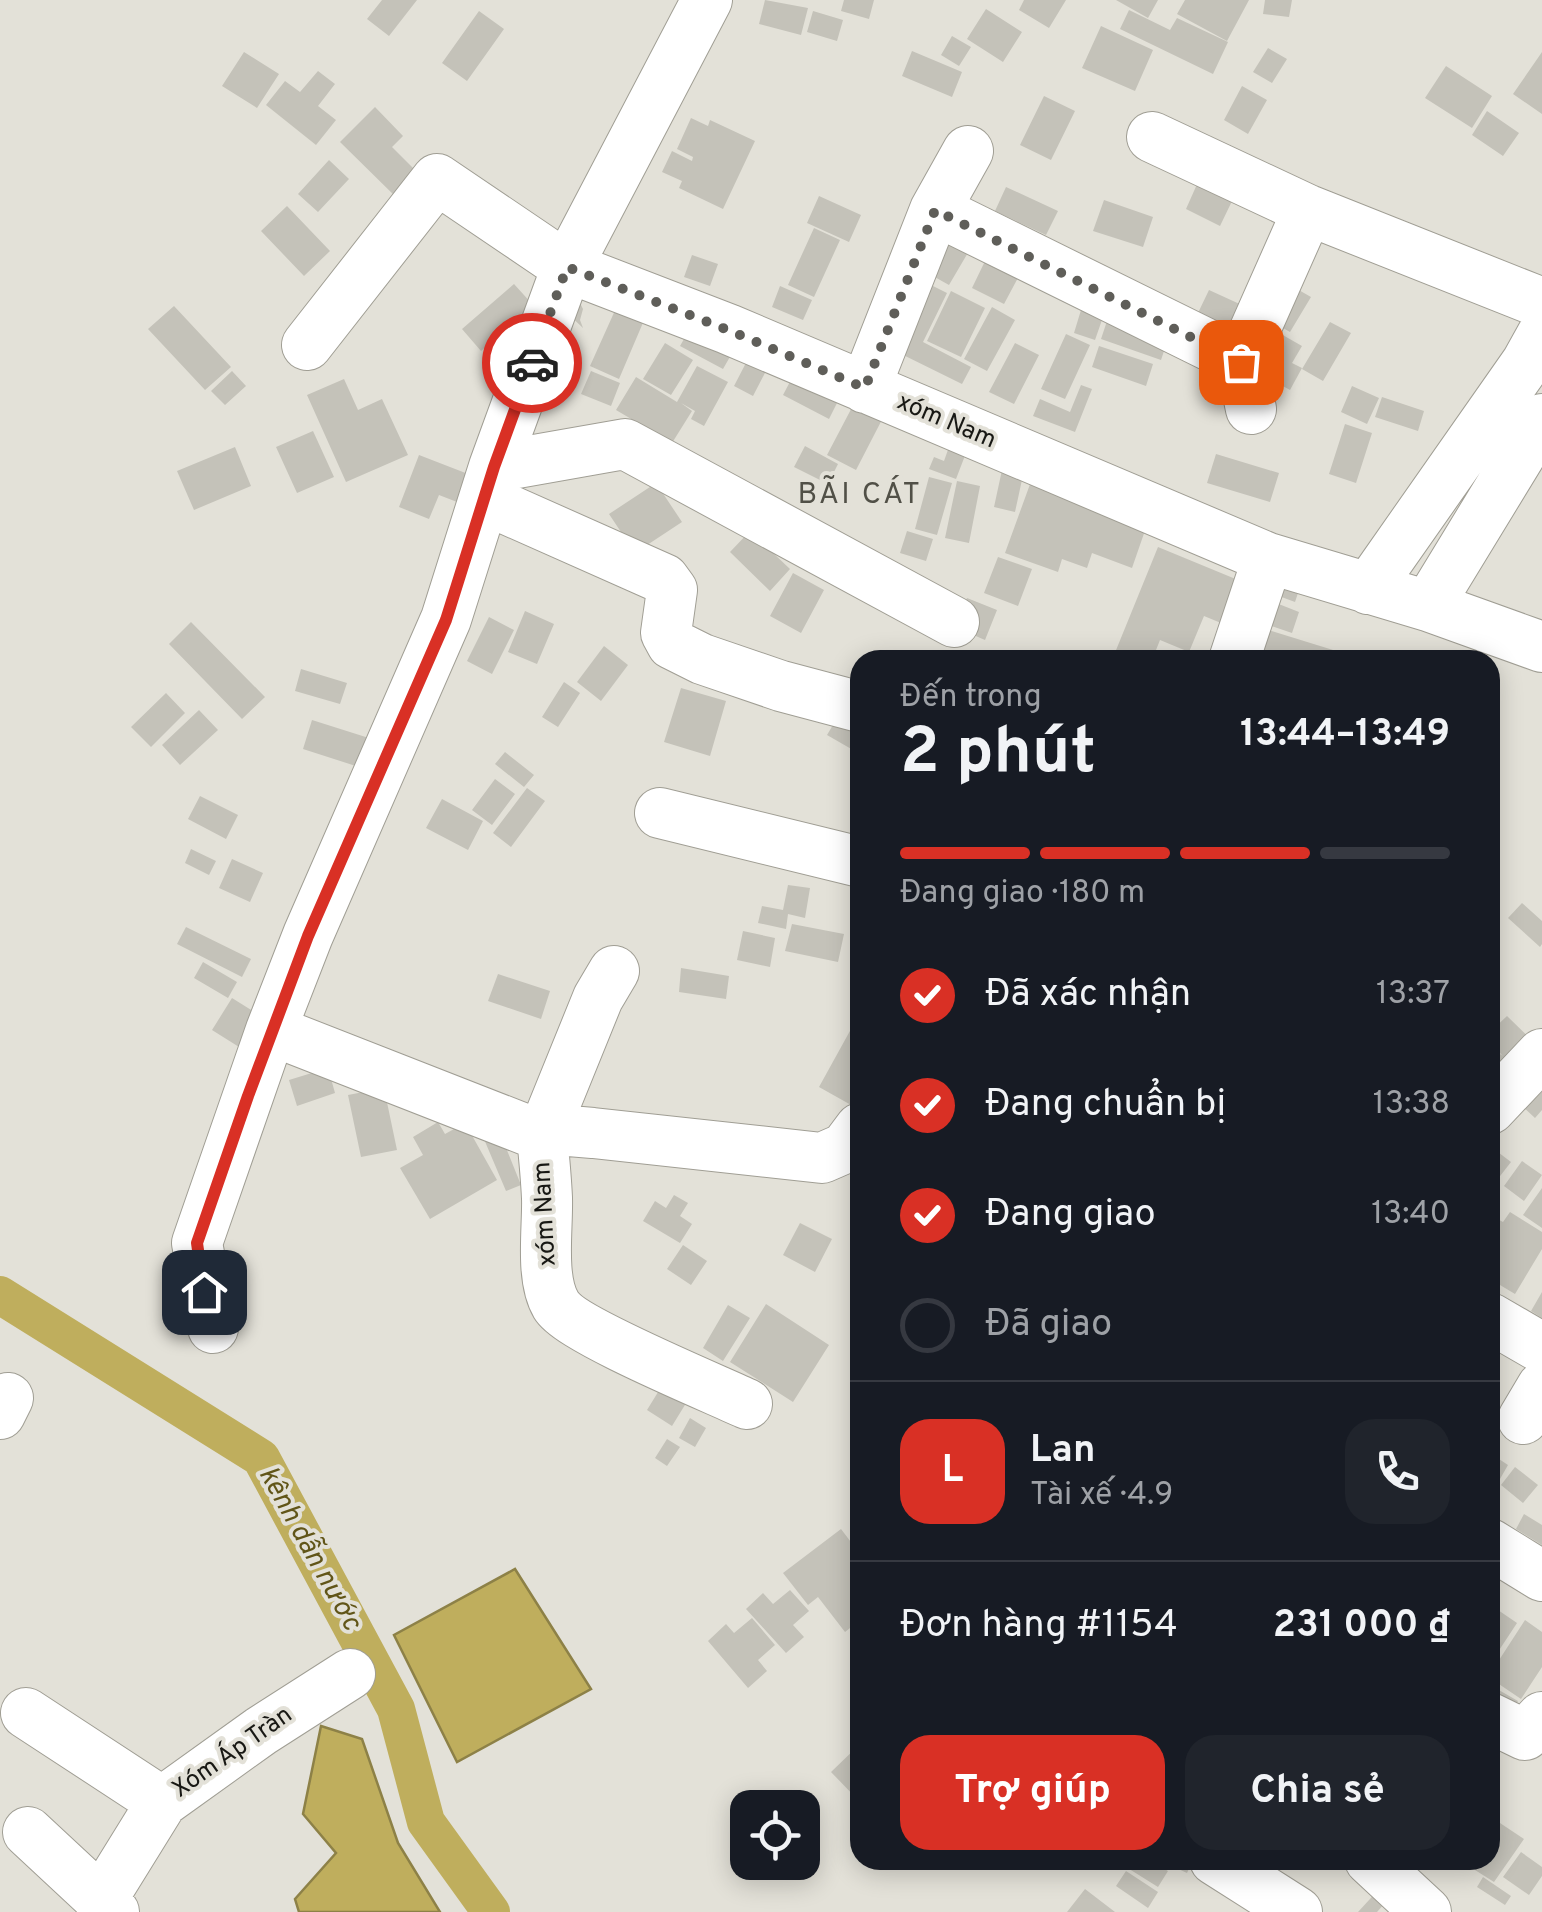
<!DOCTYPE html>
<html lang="vi">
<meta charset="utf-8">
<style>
:root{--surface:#171b24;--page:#20242c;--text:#f1f3f6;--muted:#9ea1a6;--line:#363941;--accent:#d93025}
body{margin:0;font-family:Overpass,sans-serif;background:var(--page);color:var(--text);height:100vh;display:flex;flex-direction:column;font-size:38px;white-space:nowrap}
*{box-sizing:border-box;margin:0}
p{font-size:32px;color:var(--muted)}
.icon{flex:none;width:55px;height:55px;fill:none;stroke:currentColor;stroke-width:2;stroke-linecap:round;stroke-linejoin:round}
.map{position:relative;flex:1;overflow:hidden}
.panel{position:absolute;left:850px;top:650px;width:650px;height:1220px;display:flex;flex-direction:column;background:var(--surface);border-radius:30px;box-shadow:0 5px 25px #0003}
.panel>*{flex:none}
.buttons{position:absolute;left:730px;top:1790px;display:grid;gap:20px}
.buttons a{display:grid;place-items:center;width:90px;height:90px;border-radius:20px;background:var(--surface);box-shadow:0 5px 25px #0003;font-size:50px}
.pin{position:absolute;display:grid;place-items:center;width:85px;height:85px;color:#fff;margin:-42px;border-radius:20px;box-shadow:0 5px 15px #0006}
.courier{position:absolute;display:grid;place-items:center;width:100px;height:100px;margin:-50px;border:8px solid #d93025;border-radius:50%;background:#fff;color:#222;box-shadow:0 2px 12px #0007}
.head em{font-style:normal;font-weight:700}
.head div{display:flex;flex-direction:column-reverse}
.head{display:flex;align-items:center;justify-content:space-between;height:170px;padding:0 50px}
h1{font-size:65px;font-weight:700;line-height:75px}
.bar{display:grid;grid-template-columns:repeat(4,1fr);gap:15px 10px;align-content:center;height:120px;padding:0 50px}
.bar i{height:12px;border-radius:8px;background:var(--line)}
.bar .on{background:var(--accent)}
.bar p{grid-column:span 4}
.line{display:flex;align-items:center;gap:25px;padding:0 50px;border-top:2px solid var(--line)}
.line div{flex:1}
.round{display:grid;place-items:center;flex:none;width:105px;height:105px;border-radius:30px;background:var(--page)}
ol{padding:0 50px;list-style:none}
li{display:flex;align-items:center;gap:30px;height:110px}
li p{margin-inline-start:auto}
li .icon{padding:10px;border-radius:50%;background:var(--accent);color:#fff;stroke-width:4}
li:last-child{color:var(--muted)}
li i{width:55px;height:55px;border:5px solid var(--line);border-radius:50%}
.action{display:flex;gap:20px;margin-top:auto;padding:20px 50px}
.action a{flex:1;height:115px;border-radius:30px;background:var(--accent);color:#fff;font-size:40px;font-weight:700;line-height:115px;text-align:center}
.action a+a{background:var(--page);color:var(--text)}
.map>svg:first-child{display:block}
.water{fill:#bfae5d;stroke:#8d8147;stroke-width:2.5}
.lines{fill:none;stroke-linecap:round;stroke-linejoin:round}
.canal{stroke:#bfae5d;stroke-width:38}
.building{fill:#c4c2b9}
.minor-casing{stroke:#a09e94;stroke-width:52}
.minor{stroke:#fff;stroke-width:50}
.done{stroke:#5f5e59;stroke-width:10;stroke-dasharray:0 18}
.route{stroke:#d93025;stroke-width:12}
.labels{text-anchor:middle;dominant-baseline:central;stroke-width:8;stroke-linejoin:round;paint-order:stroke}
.street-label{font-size:25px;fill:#181814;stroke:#e3e1d8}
.water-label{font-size:28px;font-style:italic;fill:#615518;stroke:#e3e1d8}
.quarter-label{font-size:30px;letter-spacing:2.5px;fill:#515047;stroke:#e3e1d8}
</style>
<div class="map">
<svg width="1542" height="1912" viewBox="0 0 1542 1912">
<rect width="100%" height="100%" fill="#e3e1d8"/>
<!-- water -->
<path class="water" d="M515,1569L591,1689L457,1762L394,1635Z
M321,1726L362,1739L398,1843L440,1912H299L295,1899L336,1853L303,1814Z"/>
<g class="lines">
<!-- canal -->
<path class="canal" d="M0,1295L261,1458L396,1709L426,1822L491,1912"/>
</g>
<!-- building -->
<path class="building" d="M382,0H417L389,36L367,19Z
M765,0L808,8L801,35L759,24Z
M844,0H874L869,19L841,11Z
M1024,0H1066L1049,28L1019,10Z
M1116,0H1158L1148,18Z
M1185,0H1249L1227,41L1177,14Z
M1265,0H1292L1289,17L1263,14Z
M986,9L1022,32L1003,62L967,39Z
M1129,10L1170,30L1177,18L1228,42L1213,74L1120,29Z
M479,11L504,29L467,81L442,63Z
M813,11L843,20L837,41L807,32Z
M1101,26L1153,50L1135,91L1082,68Z
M952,36L971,47L959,66L941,55Z
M1268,48L1287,59L1272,83L1253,72Z
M912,51L962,72L952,97L902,76Z
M244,52L279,74L257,108L222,86Z
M1542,52V114L1513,94Z
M1446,66L1492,96L1472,128L1425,98Z
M318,71L335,84L318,106L336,120L316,145L266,105L285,81L300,92Z
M1242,86L1267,100L1248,134L1224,120Z
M1044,96L1075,111L1051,160L1020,145Z
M375,107L403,136L392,147L424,179L401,202L340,142Z
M1487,111L1519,133L1503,156L1472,135Z
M691,118L708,126L710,120L755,141L723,209L679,188L682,181L662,172L672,151L692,161L693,157L677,149Z
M329,160L349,179L318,212L298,194Z
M1198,182L1233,199L1220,226L1186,209Z
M1006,187L1058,211L1046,235L995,211Z
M819,196L861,215L849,242L807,223Z
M1104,200L1153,217L1143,247L1093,231Z
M287,206L330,251L304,276L261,231Z
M942,218L976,239L949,285L915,266Z
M814,228L840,240L814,297L788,285Z
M692,255L718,264L710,286L684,277Z
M987,257L1020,274L1004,304L972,288Z
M919,279L947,293L923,342L971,367L962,384L885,346Z
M514,284L533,305L481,351L462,329Z
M1290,285L1311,297L1290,332L1269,320Z
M780,286L812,300L803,320L772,307Z
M1209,290L1244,306L1232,332L1197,315Z
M951,291L985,308L961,357L927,341Z
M580,303L583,309L580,320L583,328L565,311Z
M174,306L231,367L205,390L148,329Z
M617,306L645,318L619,379L590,366Z
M992,307L1015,320L987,371L964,359Z
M1081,310L1103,317L1095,340L1074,333Z
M1109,315L1169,336L1161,360L1101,339Z
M1330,322L1351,333L1323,381L1302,369Z
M692,325L735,348L723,369L680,346Z
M1066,334L1090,345L1065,399L1041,389Z
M1281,334L1302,346L1292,363L1302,368L1290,390L1250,368L1268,359Z
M665,343L693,360L671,395L643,379Z
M1015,343L1039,355L1014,404L989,392Z
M1099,346L1153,364L1146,386L1092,367Z
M748,359L767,369L753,396L734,386Z
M697,366L728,382L704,426L691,419L695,411L681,403L692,411L672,443L616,410L636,377L677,402Z
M232,371L246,386L225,405L211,391Z
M591,371L620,383L611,406L581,394Z
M793,376L839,399L829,419L783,395Z
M344,379L358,410L382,399L408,455L346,482L307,395Z
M1081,385L1092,389L1075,432L1033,416L1040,399L1070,412Z
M1352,386L1379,398L1367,424L1341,412Z
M859,394L888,408L856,470L827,455Z
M1382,397L1424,411L1418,431L1375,417Z
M1345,424L1372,433L1356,483L1329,474Z
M313,431L334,477L297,493L276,447Z
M805,446L838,464L828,484L794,467Z
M235,447L251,486L194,510L177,471Z
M949,447L966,453L956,479L929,469L934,457L944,461Z
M1216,454L1279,473L1270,502L1207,483Z
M419,455L481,479L470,507L439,495L429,519L399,507Z
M1002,470L1023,475L1015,512L994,507Z
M1033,476L1149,519L1132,568L1092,553L1087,568L1062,559L1058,572L1005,553Z
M929,477L952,483L937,535L915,529Z
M957,481L980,486L969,543L945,538Z
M656,483L682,522L635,553L609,514Z
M750,531L790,569L770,591L730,552Z
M907,531L933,539L926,561L900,553Z
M1158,547L1238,580L1221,623L1204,616L1189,652L1160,640L1152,660H1112Z
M998,557L1032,569L1018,606L984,593Z
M793,573L824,590L801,633L770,616Z
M1281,581L1300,587L1295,602L1276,595Z
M967,598L997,610L985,640L955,627Z
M1271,601L1299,612L1292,633L1263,623Z
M525,611L554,624L537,664L508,652Z
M489,617L514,630L492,674L467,661Z
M191,622L265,697L242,719L169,644Z
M1262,628L1346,654L1344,660H1253Z
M604,646L628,665L601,701L577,682Z
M301,669L347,683L340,704L295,691Z
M564,682L580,693L558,727L542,717Z
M681,688L726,701L710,756L664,742Z
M166,693L185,713L151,747L131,727Z
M846,703L860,711V754L827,735Z
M199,710L218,730L180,765L162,745Z
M312,720L372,739L362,768L303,749Z
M505,752L534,775L524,787L495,764Z
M495,779L515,794L492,825L472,810Z
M527,788L545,801L511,847L493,833Z
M200,796L238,815L226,839L188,819Z
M442,799L483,821L468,850L426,828Z
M191,849L216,861L209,875L185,863Z
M232,859L263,873L250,902L219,888Z
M788,885L810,888L805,918L788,914L786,929L758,923L762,906L783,910Z
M1522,903L1542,921V944L1540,947L1508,918Z
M792,924L844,934L838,962L785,951Z
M186,927L251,959L242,977L177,944Z
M743,931L775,938L770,967L737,960Z
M203,962L237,982L228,998L194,978Z
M681,968L729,976L726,999L679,992Z
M498,974L550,991L541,1019L488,1001Z
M232,998L267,1020L247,1052L212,1030Z
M1507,1016L1542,1050L1512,1081L1493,1062L1500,1054L1503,1056L1490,1043V1032Z
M856,1020L860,1022V1110L819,1087Z
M1542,1057V1110L1535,1118L1508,1093Z
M328,1068L335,1093L297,1106L289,1080Z
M384,1088L397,1150L361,1157L348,1095Z
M494,1118L521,1185L506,1191L478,1125Z
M438,1122L445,1134L465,1123L497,1180L430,1219L400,1168L423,1155L413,1137Z
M1490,1146L1511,1162L1490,1189Z
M1522,1161L1542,1175L1524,1201L1504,1186Z
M1542,1188V1228L1523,1215Z
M674,1195L688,1203L680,1216L692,1224L680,1243L643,1221L655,1201L666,1208Z
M1510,1212L1542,1232V1249L1515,1294L1490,1279V1215L1503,1222Z
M800,1223L832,1239L815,1272L783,1255Z
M683,1245L707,1261L691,1285L667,1269Z
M1542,1292V1318L1531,1311Z
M766,1304L829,1345L793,1402L730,1362Z
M728,1305L750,1318L723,1361L703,1348Z
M663,1384L688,1400L672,1426L647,1410Z
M690,1418L706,1428L695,1447L679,1438Z
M667,1439L680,1447L667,1466L655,1458Z
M1490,1453L1508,1465L1496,1486L1490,1482Z
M1515,1467L1538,1485L1523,1503L1501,1485Z
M1524,1514L1542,1525V1545L1516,1529Z
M841,1529L860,1554V1620L845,1632L818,1597L808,1605L783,1573Z
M790,1590L809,1611L793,1625L804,1637L786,1653L746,1609L763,1593L773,1604Z
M1498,1610L1517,1623L1490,1664V1621Z
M752,1618L775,1645L758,1660L767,1671L748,1688L708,1641L726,1624L734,1633Z
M1525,1620L1542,1632V1667L1521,1699L1490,1678V1674Z
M1490,1685L1518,1701L1508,1717L1490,1707Z
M860,1744V1802L831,1772Z
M1490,1769L1500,1784L1490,1791Z
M1497,1821L1524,1839L1494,1882L1475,1870L1482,1860H1490V1849L1493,1845L1490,1843V1832Z
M1521,1852L1542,1867V1876L1529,1895L1503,1877Z
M1130,1860H1151L1168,1871L1158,1887L1126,1867Z
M1159,1860H1193L1187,1873Z
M1126,1871L1158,1892L1148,1908L1116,1886Z
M1483,1877L1511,1896L1505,1905L1477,1887Z
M1381,1887L1391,1896L1377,1912H1358Z
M1085,1889L1115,1912H1067Z"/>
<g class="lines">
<!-- minor casing -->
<g class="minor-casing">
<path id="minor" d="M707,0L567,267L728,329L1268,558L1428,606L1542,647
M1152,137L1308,210L1542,303
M935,210L1241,361L1251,409
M1241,361L1308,210
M865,388L935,210L968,151
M494,467L625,444L954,622
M484,499L664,579L672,590L666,633L672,644L702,659L781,686L860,707
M1368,589L1527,362L1542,335
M1428,606L1542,419
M1234,660L1268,558
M660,813L860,862
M271,1030L308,935L446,619L494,467L567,267L437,179L307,345
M1490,1109L1542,1054
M542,1136L569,1131L593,1133L822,1158L845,1148L860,1128
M542,1136L598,998L614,971
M1490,1318L1542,1348
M213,1328L197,1243L271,1030L542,1136C544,1156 546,1177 547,1198C548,1228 540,1278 556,1305C571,1330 713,1388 747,1404
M0,1414L8,1398
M1523,1419L1542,1387
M1490,1544L1542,1576
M26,1713L162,1802
M1490,1718L1525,1735L1542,1717
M28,1832L114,1912
M1215,1860L1297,1912
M1370,1860L1426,1912
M102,1899L162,1802L261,1731L350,1674"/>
</g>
<!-- minor -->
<use href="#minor" class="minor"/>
</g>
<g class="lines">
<!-- done -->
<path class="done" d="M532,363L567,267L728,330L865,388L935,210L1241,362"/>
<!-- route -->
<path class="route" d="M204,1292L197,1243L248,1096L308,936L446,620L494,467L532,363"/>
</g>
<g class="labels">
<!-- street labels -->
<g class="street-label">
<text transform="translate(946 422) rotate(23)">xóm Nam</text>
<text transform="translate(546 1214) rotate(-93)">xóm Nam</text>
<text transform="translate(233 1753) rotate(-35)">Xóm Áp Tràn</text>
</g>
<!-- water labels -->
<g class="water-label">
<text transform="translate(309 1549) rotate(61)">kênh dẫn nước</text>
</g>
<!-- quarter labels -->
<g class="quarter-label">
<text x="860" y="495">BÃI CÁT</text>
</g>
</g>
</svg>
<div class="buttons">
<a><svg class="icon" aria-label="locate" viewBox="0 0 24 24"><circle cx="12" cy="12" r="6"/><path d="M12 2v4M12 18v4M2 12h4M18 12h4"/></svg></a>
</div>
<div class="pin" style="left:1241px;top:362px;background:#ea580c"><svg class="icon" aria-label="bag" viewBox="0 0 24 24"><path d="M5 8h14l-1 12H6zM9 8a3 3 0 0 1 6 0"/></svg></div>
<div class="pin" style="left:204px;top:1292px;background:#1f2937"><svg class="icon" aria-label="home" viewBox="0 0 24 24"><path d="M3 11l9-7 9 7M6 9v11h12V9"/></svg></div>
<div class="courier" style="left:532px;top:363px"><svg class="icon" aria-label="car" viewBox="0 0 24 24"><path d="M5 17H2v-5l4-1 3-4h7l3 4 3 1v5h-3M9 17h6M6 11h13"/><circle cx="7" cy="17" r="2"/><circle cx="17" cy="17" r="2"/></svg></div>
<section class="panel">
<div class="head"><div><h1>2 phút</h1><p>Đến trong</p></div><em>13:44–13:49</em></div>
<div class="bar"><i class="on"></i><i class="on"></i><i class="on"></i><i></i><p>Đang giao · 180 m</p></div>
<ol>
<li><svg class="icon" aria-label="check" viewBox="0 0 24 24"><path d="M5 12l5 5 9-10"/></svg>Đã xác nhận<p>13:37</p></li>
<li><svg class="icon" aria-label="check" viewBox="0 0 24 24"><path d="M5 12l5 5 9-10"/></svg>Đang chuẩn bị<p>13:38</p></li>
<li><svg class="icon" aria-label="check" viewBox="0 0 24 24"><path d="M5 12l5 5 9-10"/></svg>Đang giao<p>13:40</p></li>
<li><i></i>Đã giao</li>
</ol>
<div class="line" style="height:180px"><b class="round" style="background:var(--accent);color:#fff">L</b><div><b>Lan</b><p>Tài xế · 4.9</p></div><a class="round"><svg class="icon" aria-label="phone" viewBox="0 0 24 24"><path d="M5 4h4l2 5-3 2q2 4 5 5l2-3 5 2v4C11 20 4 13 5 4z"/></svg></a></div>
<div class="line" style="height:130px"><div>Đơn hàng #1154</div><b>231 000 ₫</b></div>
<div class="action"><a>Trợ giúp</a><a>Chia sẻ</a></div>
</section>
</div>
